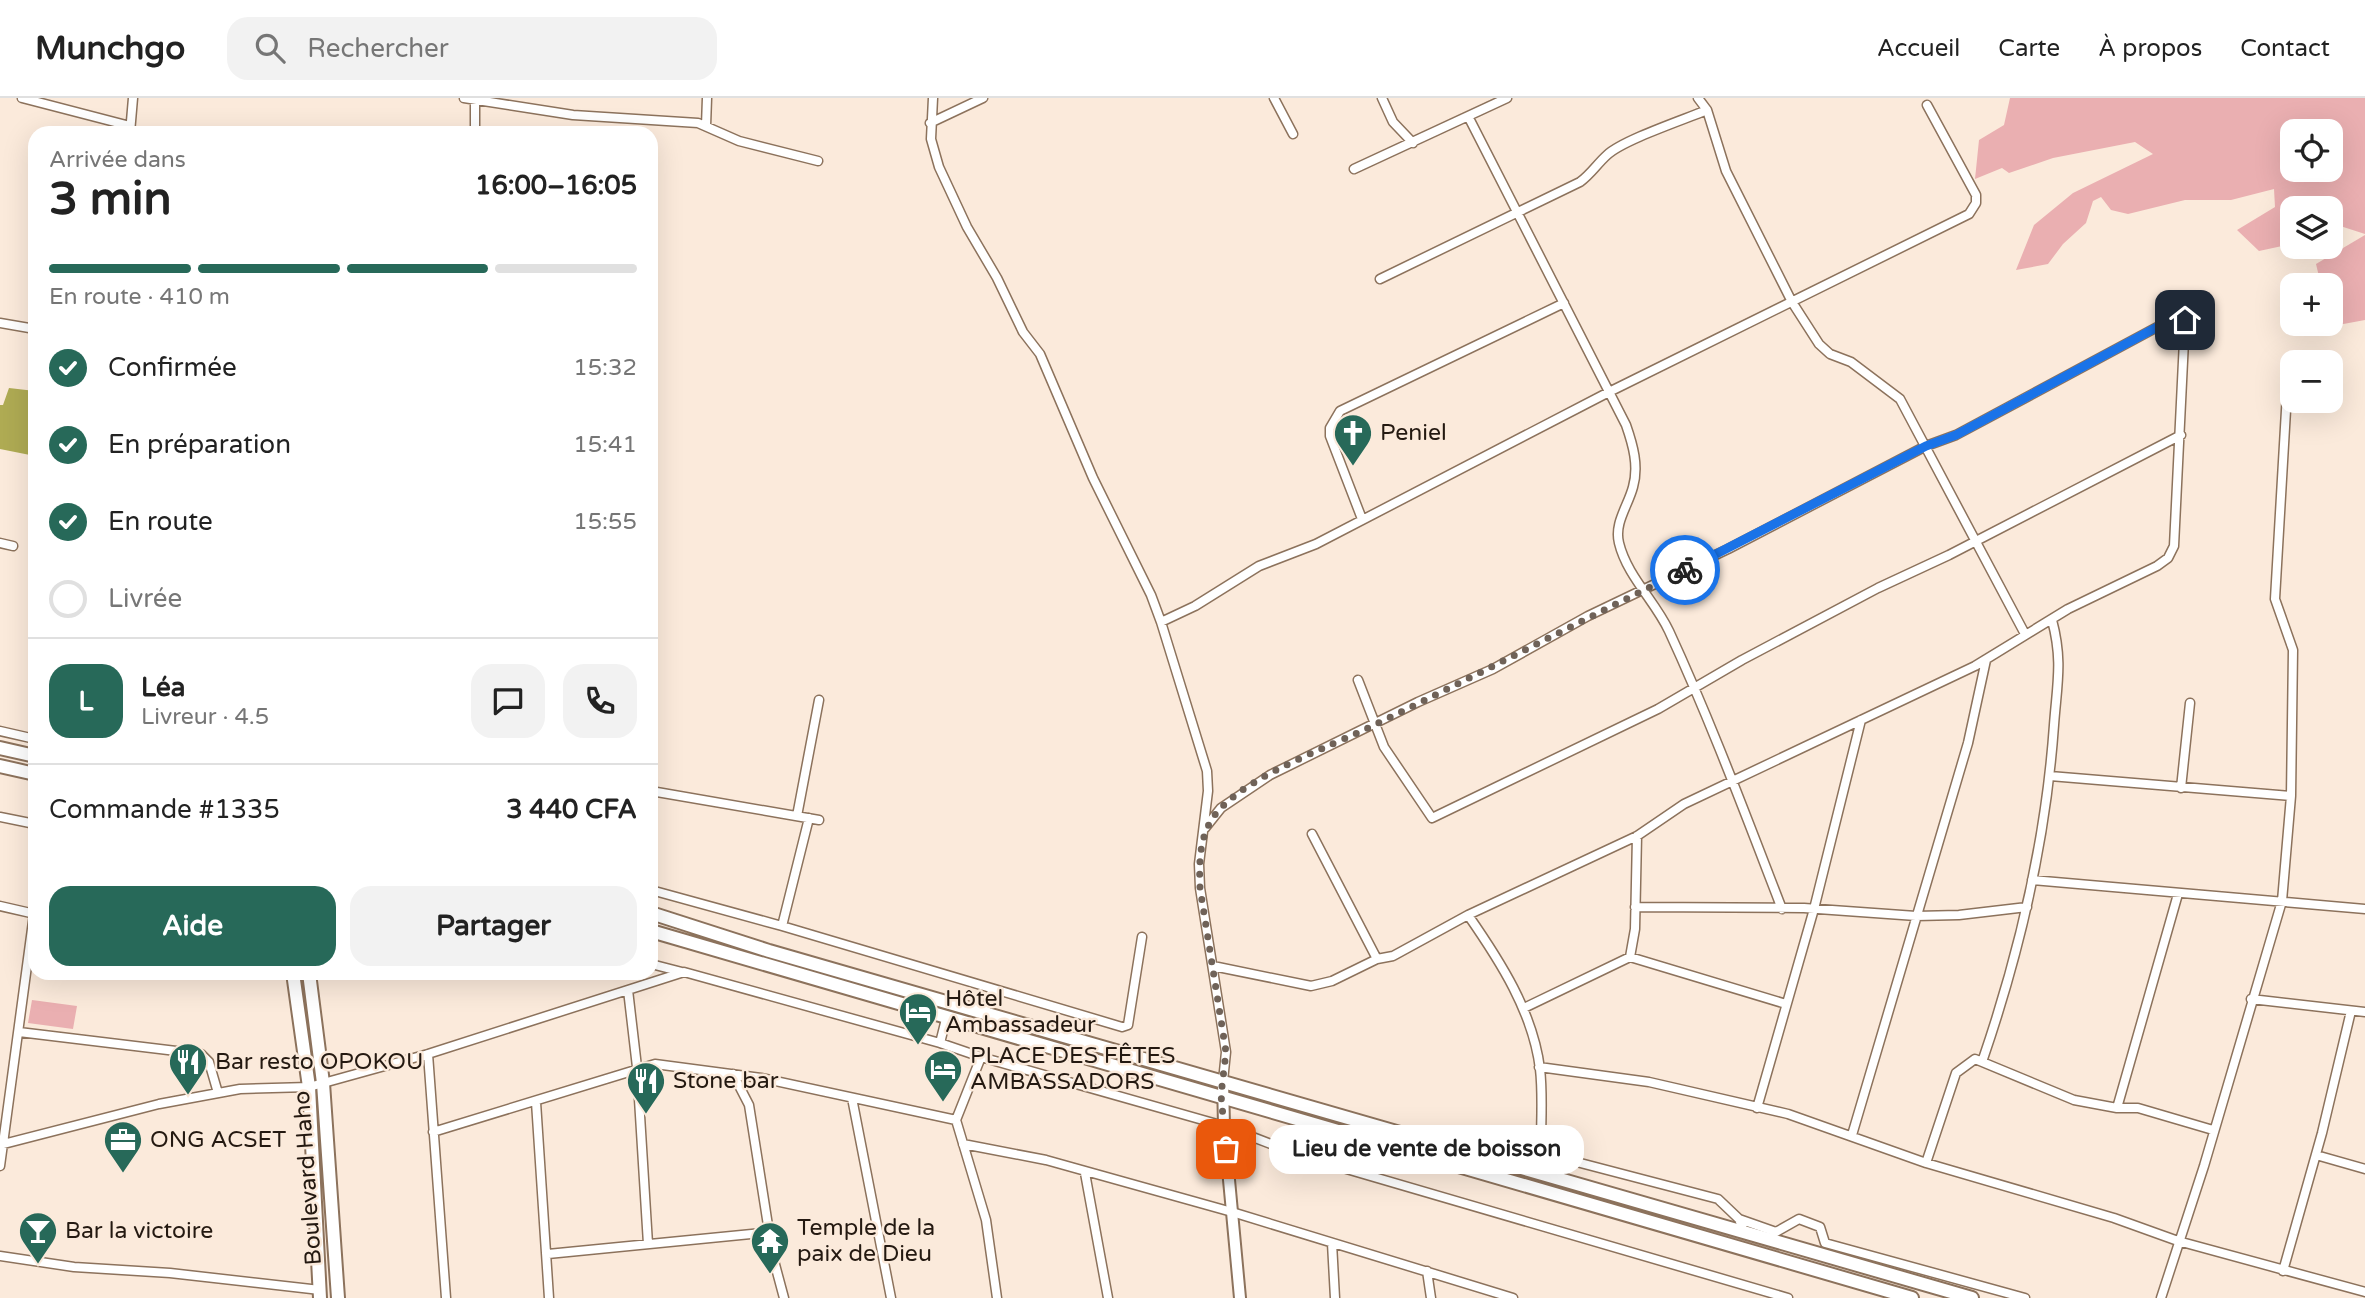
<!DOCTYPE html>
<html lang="fr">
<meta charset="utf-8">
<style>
:root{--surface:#fff;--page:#f2f2f2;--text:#222;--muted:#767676;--line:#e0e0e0;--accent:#276959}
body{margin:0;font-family:"Varela Round",sans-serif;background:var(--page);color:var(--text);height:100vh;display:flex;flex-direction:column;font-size:26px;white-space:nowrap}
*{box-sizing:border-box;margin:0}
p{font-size:23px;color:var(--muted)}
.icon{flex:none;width:38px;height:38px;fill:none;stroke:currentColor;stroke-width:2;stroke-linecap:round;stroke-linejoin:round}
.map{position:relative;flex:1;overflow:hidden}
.panel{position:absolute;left:28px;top:28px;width:630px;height:854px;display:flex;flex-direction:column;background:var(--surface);border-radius:21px;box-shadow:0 7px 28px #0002}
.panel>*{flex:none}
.buttons{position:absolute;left:2280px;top:21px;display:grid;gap:14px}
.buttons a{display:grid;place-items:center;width:63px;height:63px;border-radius:14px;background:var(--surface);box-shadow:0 7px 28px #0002;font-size:35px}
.pin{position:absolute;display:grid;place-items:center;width:60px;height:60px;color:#fff;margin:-30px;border-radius:14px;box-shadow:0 4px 10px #0006}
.courier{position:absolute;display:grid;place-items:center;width:70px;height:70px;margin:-35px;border:5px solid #1a73e8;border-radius:50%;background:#fff;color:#222;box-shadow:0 2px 9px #0007}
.bubble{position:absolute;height:49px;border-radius:21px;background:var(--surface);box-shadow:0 7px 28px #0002;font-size:23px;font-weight:700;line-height:49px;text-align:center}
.summary em{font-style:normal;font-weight:700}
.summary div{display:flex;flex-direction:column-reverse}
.summary{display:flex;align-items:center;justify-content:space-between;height:119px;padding:0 21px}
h1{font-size:46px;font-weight:700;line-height:52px}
.bar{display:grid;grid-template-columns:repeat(4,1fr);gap:10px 7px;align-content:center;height:84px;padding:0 21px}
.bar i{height:9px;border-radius:5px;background:var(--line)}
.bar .active{background:var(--accent)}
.bar p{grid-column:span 4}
.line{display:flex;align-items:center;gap:18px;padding:0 21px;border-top:2px solid var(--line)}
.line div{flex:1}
.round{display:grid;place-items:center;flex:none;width:74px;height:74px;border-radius:21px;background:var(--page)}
ol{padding:0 21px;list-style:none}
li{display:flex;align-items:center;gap:21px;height:77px}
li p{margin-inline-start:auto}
li .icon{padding:7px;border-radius:50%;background:var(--accent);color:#fff;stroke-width:4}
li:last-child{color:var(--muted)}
li i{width:38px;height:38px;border:4px solid var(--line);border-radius:50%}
.action{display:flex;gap:14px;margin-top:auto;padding:14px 21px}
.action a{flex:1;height:80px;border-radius:21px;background:var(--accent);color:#fff;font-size:28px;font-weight:700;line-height:80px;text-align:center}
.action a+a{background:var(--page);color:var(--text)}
header{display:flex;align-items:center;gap:42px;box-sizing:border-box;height:98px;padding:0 35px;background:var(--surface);border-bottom:2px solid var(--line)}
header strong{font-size:33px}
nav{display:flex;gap:38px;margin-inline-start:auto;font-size:24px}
.search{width:490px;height:63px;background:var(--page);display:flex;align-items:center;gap:18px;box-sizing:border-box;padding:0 24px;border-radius:21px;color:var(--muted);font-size:26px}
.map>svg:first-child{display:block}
.green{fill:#eaafb1;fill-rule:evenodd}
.water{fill:#afab53}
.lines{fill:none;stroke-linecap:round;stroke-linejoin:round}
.minor-casing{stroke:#8c725c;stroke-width:11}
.tertiary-casing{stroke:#8c725c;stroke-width:14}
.secondary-casing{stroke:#8c725c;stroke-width:16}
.primary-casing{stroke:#8c725c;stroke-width:16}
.minor{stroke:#fff;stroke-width:8}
.tertiary{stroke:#fff;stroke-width:10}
.secondary{stroke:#fff;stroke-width:12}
.primary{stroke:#fff;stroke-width:12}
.done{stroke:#6f6258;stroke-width:7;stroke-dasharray:0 12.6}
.route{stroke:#1a73e8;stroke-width:9}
.labels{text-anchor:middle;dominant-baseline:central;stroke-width:5;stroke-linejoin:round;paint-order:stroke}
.poi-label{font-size:23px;fill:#241911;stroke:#fbeadb;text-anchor:start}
.street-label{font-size:23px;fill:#241911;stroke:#fbeadb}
</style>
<header>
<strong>Munchgo</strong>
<div class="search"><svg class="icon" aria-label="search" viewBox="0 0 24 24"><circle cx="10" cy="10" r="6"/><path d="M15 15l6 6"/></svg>Rechercher</div>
<nav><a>Accueil</a><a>Carte</a><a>À propos</a><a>Contact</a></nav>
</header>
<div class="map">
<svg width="2365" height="1200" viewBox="0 0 2365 1200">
<rect width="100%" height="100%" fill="#fbeadb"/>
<!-- green -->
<path class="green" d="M2010,0H2365V136L2331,125V110H2292V146L2259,153L2237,132L2275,109L2274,91L2231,102H2185L2128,116L2111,112L2101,99L2093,103L2086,125L2063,146L2048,166L2016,172L2034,127L2073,95L2153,56L2135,44L2053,60L2009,75L2002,70L1975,81L1979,42L2004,27ZM2292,33H2331V72H2292Z
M2365,137V222L2338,227L2331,212V187H2321L2316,166Z
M32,902L77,908L73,931L28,925Z"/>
<!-- water -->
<path class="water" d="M9,290L35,293V358L0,351V307H3Z"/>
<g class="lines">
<!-- minor casing -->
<g class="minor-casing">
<path id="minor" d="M22,0L130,28
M464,0L573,17L698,25L739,43L818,63
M933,0L931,41L939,69L967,129L997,180L1023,234L1040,256L1093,380L1151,497L1161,524L1207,673L1208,693L1199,766L1200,790L1226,954L1223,983
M1274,0L1293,36
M1382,0L1393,24L1413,45
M1698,0L1707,12L1726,73L1792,204L1819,246L1830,256L1851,264L1900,301L2025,536
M475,2V35
M1469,20L1626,327C1633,347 1639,368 1633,389C1628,408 1614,425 1619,445C1627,478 1655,503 1669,533C1711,624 1746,718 1782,811
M930,25L983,0
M706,28L707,0
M130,35L133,0
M1354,71L1507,0
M1380,181L1580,84C1591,76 1597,66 1607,57C1623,42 1683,22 1707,12
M0,225L35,231
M1362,421L1330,338V330L1340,313L1564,205
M0,445L13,448
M1161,524L1195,508L1259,468L1316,446L1609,294L1969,116L1976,105V97L1927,7
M1358,582L1384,649L1432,720L1658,611L1742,562L1878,490L1949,457L2181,337
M0,633L35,641
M2050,678L2291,698
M2181,690L2190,605
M651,693L819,722
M797,718L819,602
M0,719L35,726
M1205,730L1221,710L1270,677L1418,604L1493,571L1588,518L1728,451L1926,348L1956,337L2174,220L2181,219L2185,222L2174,448L2168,460L2157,468L2068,511L1975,568L1684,706L1637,738L1468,817L1393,858L1377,861L1332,883L1311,888L1213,868
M1312,736L1377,861
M2032,782L2365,811
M651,792L782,828L809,720
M0,808L35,816
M1635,809L1804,810L1916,818L1959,817L2027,809
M1468,817C1500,863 1533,914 1540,971C1543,996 1541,1022 1541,1047L1546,1056L1718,1101L1739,1121L1744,1134
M782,828L1122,929L1128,927L1142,839
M1630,859L1635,831L1637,738
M651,866L682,874
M628,892L637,969L648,1146
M2251,901L2365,914
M1524,910L1630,859L1786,906
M984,915L992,893
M946,921L940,945L981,959L956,1022L986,1122L997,1200
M19,934L201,956L209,964L218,995
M428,956L446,1200
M981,959L1224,1028L1302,1058L1788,1200
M1983,961C2020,853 2046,741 2054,627C2057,586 2063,563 2052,522
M1539,969L1649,984L1788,1016L1926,1065L2114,1120L2178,1143L2365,1194
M733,976L749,1007L773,1159L784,1200
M852,1000L891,1200
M536,1004L549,1200
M1757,1010L1814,811L1861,622
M2117,1010L2178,796
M433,1034L655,966L761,980L956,1022
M1852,1037L1968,645L1986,562
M963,1046L1046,1062L1232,1114L1513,1200
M0,1047L159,1006L240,991L309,989L428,956L684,874L940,945
M2316,1057L2365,1071
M1926,1065L1956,975L1975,961L2074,1002L2117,1010H2138L2213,1032
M0,1068L34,816
M1085,1075L1108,1200
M1739,1121L1776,1134L1799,1121L1820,1129L1825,1145L2025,1200
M1332,1145L1335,1200
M548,1156L771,1134
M0,1158L74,1169L170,1175L320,1192
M1427,1173L1431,1200
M2283,1173L2322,1035L2351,913
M2161,1200L2204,1068L2282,803L2291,698L2293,552L2275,501L2287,295"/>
</g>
<!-- tertiary casing -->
<g class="tertiary-casing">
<path id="tertiary" d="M1223,983L1224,1028L1240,1200"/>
</g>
<!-- secondary casing -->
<g class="secondary-casing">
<path id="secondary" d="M293,875L309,989L320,1200
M309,875L323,985L338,1200"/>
</g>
<!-- primary casing -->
<g class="primary-casing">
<path id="primary" d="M0,650L35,658
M0,668L35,676
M651,815L769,853L1972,1200
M651,833L1912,1200"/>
</g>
<!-- minor -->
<use href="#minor" class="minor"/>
<!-- tertiary -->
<use href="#tertiary" class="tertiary"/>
<!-- secondary -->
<use href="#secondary" class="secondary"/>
<!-- primary -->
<use href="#primary" class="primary"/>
</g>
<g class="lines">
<!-- done -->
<path class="done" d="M1226,1051L1221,997L1226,954L1200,790C1199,761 1199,732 1221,710C1253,676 1327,650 1370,629C1476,578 1580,523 1685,472"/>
<!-- route -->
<path class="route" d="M1685,472L1926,348L1956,337L2174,220L2181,219L2185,222"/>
</g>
<!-- icons -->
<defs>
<g id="church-pin" transform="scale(2.0125)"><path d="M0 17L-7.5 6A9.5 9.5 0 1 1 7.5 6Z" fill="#276959" stroke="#fbeadb"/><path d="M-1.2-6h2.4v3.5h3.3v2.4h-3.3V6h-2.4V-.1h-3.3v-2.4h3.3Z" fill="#fff"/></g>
<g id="hotel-pin" transform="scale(2.0125)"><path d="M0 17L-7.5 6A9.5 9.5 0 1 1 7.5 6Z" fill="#276959" stroke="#fbeadb"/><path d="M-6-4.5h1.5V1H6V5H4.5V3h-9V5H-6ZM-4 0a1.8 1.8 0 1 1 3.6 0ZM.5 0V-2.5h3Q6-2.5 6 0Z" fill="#fff"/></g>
<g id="restaurant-pin" transform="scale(2.0125)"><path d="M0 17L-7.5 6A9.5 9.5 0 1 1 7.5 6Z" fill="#276959" stroke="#fbeadb"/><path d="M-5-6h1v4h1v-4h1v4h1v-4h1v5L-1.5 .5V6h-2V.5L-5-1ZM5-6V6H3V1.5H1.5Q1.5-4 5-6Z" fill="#fff"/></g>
<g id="office-pin" transform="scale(2.0125)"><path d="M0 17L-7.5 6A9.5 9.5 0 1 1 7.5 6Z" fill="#276959" stroke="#fbeadb"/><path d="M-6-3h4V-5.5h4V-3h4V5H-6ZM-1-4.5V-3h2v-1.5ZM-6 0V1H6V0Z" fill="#fff"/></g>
<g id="bar-pin" transform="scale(2.0125)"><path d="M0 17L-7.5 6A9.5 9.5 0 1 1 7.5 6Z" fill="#276959" stroke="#fbeadb"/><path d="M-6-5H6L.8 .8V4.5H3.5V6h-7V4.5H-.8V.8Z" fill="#fff"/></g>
<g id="temple-pin" transform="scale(2.0125)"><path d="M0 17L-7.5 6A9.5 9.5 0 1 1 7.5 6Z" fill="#276959" stroke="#fbeadb"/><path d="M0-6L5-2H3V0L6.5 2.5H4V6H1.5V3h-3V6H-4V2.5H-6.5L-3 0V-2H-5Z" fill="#fff"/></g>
</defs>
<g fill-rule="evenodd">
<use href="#church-pin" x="1353" y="335"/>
<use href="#hotel-pin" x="918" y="914"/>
<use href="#restaurant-pin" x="188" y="964"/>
<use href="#hotel-pin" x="943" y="971"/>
<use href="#restaurant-pin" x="646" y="983"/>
<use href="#office-pin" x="123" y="1042"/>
<use href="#bar-pin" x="38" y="1133"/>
<use href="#temple-pin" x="770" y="1143"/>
</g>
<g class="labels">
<!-- poi labels -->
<g class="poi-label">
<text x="1380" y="335">Peniel</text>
<text x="945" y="901">Hôtel<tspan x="945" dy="26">Ambassadeur</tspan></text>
<text x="970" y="958">PLACE DES FÊTES<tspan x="970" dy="26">AMBASSADORS</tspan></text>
<text x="215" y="964">Bar resto OPOKOU</text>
<text x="673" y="983">Stone bar</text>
<text x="150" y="1042">ONG ACSET</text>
<text x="797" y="1130">Temple de la<tspan x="797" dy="26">paix de Dieu</tspan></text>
<text x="65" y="1133">Bar la victoire</text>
</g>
<!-- street labels -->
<g class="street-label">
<text transform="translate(308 1080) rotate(-94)">Boulevard Haho</text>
</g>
</g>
</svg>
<div class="buttons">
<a><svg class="icon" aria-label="locate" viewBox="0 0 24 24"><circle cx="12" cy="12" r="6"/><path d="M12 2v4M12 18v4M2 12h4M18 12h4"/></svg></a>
<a><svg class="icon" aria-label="layers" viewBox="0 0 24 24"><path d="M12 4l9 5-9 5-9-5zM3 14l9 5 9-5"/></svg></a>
<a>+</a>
<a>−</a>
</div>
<div class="pin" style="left:1226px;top:1051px;background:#ea580c"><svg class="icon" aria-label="bag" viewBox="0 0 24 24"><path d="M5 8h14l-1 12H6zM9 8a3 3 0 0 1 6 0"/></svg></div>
<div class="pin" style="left:2185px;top:222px;background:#1f2937"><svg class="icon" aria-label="home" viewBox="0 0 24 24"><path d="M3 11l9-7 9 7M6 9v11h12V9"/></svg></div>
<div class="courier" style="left:1685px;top:472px"><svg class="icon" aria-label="bike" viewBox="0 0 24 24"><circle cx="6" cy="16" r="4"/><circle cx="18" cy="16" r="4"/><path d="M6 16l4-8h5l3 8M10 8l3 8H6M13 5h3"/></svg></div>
<div class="bubble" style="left:1269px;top:1027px;width:315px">Lieu de vente de boisson</div>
<section class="panel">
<div class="summary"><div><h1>3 min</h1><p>Arrivée dans</p></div><em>16:00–16:05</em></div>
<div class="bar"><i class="active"></i><i class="active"></i><i class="active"></i><i></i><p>En route · 410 m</p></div>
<ol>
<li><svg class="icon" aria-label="check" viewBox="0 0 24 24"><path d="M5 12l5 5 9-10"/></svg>Confirmée<p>15:32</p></li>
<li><svg class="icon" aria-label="check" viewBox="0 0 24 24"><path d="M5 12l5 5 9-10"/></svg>En préparation<p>15:41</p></li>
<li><svg class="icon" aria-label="check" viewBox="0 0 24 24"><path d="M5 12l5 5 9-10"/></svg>En route<p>15:55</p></li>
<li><i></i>Livrée</li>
</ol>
<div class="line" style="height:126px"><b class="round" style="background:var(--accent);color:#fff">L</b><div><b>Léa</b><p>Livreur · 4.5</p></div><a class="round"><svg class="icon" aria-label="chat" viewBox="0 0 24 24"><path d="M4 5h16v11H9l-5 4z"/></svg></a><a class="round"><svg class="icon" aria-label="phone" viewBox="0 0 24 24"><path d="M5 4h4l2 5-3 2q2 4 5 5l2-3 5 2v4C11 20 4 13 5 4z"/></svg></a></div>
<div class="line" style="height:91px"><div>Commande #1335</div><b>3 440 CFA</b></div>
<div class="action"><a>Aide</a><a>Partager</a></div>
</section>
</div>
